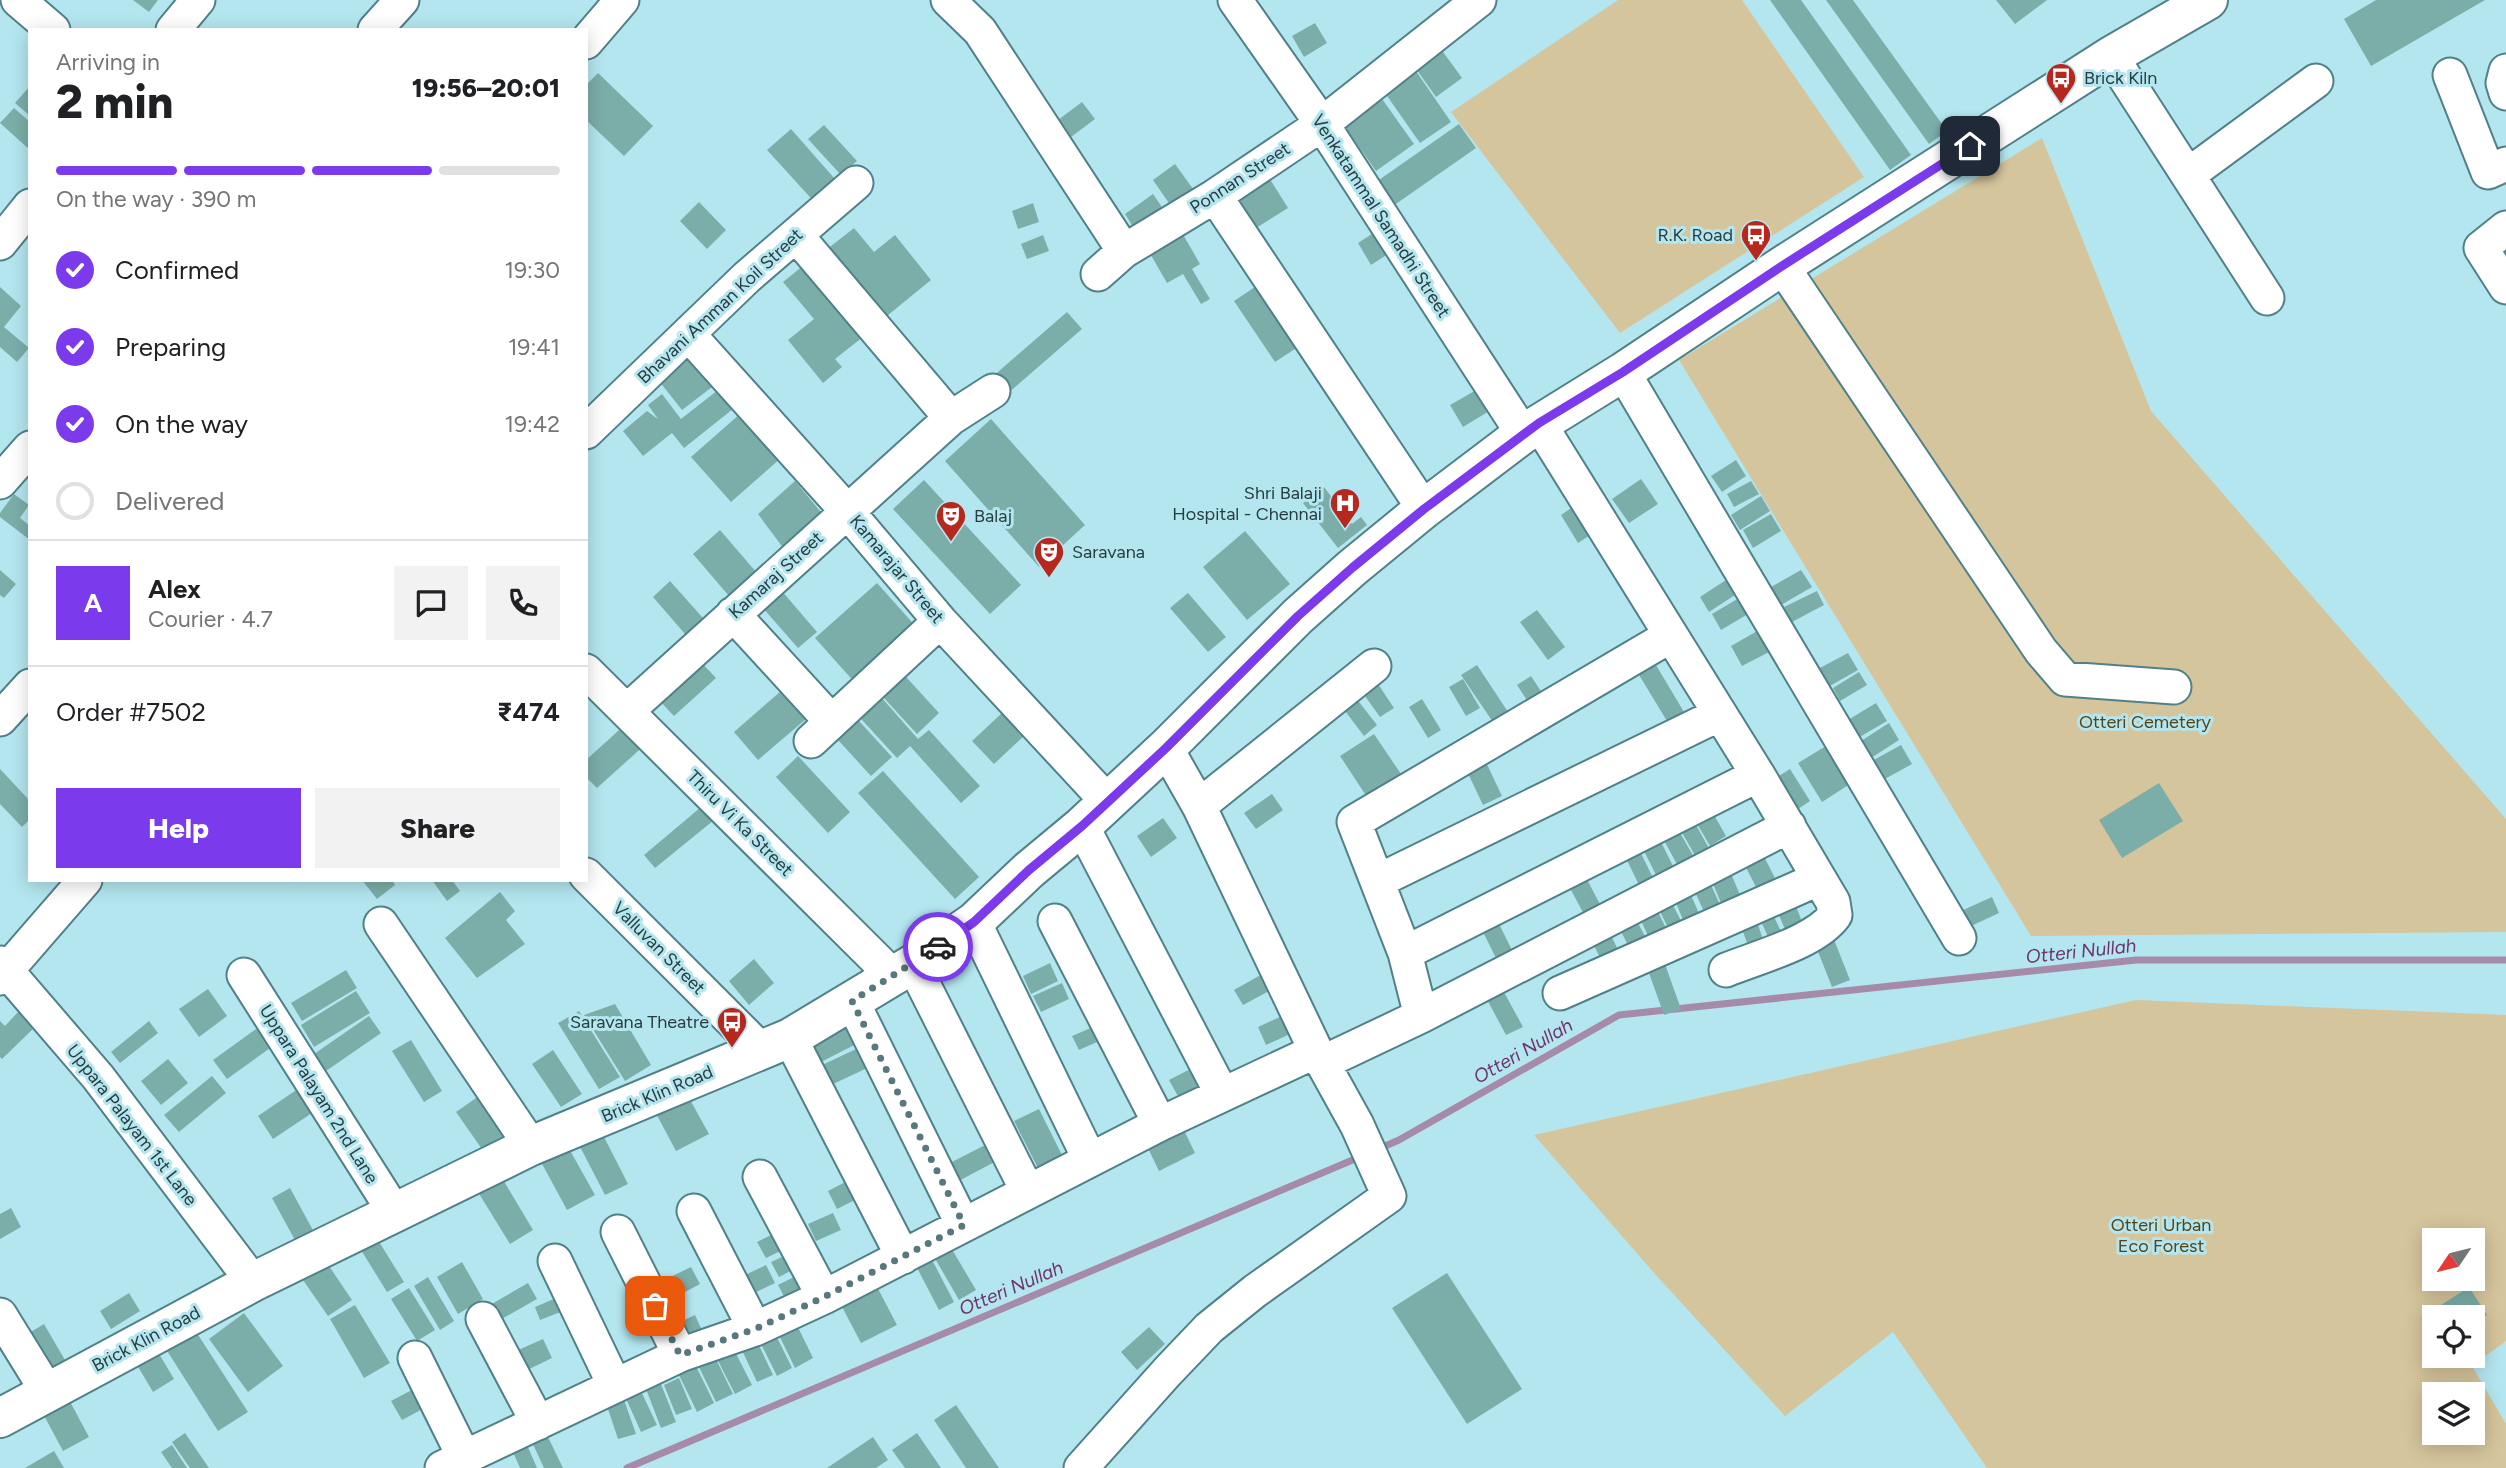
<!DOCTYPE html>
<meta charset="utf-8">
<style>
:root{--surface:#fff;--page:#f2f2f2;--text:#202124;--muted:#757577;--line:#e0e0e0;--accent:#7c3aed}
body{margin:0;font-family:Figtree,sans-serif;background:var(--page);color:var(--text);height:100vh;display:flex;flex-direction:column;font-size:26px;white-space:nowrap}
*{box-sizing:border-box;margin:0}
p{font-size:23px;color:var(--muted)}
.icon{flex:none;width:38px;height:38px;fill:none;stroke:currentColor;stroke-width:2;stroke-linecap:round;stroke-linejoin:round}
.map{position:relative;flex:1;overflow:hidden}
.details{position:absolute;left:28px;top:28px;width:560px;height:854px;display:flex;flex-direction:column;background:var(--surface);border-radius:0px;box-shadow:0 4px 18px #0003}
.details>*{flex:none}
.needle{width:46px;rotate:235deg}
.fabs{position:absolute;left:2422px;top:1228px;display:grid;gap:14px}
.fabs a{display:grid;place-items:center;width:63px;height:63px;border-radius:0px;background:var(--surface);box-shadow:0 4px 18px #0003;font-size:35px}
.pin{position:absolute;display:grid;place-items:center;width:60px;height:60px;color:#fff;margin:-30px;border-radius:14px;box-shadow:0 4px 10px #0006}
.courier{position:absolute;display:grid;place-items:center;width:70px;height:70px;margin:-35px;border:5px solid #7c3aed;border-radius:50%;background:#fff;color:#222;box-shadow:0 2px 9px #0007}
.summary em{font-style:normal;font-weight:800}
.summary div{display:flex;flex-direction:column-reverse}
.summary{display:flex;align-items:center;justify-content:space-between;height:119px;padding:0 28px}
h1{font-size:46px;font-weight:800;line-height:52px}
.bar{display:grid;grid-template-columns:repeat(4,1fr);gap:10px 7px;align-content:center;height:84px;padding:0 28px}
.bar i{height:9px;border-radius:5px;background:var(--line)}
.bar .active{background:var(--accent)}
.bar p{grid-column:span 4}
.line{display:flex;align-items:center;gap:18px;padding:0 28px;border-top:2px solid var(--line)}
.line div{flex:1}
.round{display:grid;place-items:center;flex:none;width:74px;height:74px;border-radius:0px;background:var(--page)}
ol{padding:0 28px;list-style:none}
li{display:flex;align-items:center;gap:21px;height:77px}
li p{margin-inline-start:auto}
li .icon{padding:7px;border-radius:50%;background:var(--accent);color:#fff;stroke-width:4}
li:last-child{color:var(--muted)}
li i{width:38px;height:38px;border:4px solid var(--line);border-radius:50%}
.primary-button{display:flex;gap:14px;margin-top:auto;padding:14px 28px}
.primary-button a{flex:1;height:80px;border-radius:0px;background:var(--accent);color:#fff;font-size:28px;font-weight:800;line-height:80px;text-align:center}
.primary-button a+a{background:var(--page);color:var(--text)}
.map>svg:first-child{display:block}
.green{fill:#d5c59c;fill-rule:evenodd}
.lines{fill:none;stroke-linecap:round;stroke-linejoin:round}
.stream{stroke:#a68aaa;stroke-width:7}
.building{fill:#7caea9}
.minor-casing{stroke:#508088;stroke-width:37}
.major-casing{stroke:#508088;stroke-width:42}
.minor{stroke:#fff;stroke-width:33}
.major{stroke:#fff;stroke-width:38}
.done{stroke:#59787d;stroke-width:7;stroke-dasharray:0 12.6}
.route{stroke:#7c3aed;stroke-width:9}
.labels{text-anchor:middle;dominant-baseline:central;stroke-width:6;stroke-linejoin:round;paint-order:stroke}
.poi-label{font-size:18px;fill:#283d40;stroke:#b4e6ef;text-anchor:start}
.street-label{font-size:18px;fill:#283d40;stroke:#b4e6ef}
.park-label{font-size:18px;fill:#554516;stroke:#b4e6ef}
.water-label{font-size:19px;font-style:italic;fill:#6e336b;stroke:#b4e6ef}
</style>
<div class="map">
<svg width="2506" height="1468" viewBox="0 0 2506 1468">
<rect width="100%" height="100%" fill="#b4e6ef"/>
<!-- green -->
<path class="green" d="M1618,0H1742L1864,177L1620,333L1451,112Z
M2042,138L2151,411L2506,819V932L2031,936L1679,360Z
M2136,1000L2506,1015V1341L2472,1366L2506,1424V1468H1987L1893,1332L1785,1416L1655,1274L1534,1135ZM2434,1241H2473V1279H2434ZM2434,1318H2473V1356H2434ZM2434,1395H2473V1433H2434Z"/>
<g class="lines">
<!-- stream -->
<path class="stream" d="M1376,1150L1399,1140L1619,1015L2136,960H2506
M627,1468L1362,1156"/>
</g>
<!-- building -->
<path class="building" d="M133,0H158L149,12Z
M1770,0H1801L1911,155L1890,170Z
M1826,0H1853L1947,131L1929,144Z
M1996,0H2047L2015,24Z
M2376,0H2485L2371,66L2344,19Z
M1315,23L1327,43L1304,57L1292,36Z
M1438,45L1462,78L1436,97L1412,63Z
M1416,71L1451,122L1420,143L1385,93Z
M598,73L653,126L624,156L586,120V85Z
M30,86V116L15,103Z
M1380,96L1414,144L1376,171L1342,123Z
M1082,102L1095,119L1067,140L1054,123Z
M14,108L30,122V150L0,123Z
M1459,124L1476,148L1393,206L1376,182Z
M824,125L857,161L841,175L808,139Z
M791,129L842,187L819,207L767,150Z
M1175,164L1196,193L1173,209L1153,180Z
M1268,176L1288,208L1248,233L1228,201Z
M1153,194L1164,210L1135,230L1125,214Z
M699,202L726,230L707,249L680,221Z
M1033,203L1039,222L1018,229L1012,211Z
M854,228L874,252L895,235L931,280L882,320L826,250Z
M1378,230L1391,252L1371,265L1358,243Z
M1181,231L1200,264L1192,269L1210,299L1201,304L1183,274L1167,283L1148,250Z
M1043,235L1049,251L1027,259L1021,244Z
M809,261L868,333L835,359L842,367L823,383L788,340L814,319L783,282Z
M1264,281L1304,343L1275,362L1234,301Z
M0,287L21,306L4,327L29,348L17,362L0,347Z
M1067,312L1082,329L1006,395L991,378Z
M693,355L716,384L682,410L659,381Z
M1478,389L1491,410L1463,427L1450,405Z
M718,390L733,409L684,448L672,433L643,456L623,431L647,411L658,419L648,405L662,394L681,419Z
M741,413L781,458L731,502L691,457Z
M991,419L1085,525L1039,567L945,461Z
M1736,460L1746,476L1722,492L1711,476Z
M1641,479L1658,504L1629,523L1612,499Z
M924,480L1021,585L990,614L893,509Z
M795,481L825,517L787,553L758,514Z
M1751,481L1759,494L1734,507L1727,494Z
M1324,487L1352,524L1361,517L1367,525L1338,548L1303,503Z
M14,494L29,505L20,518L30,526V540L0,517V513Z
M1761,496L1770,511L1740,530L1731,515Z
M1583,500L1601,528L1578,543L1561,515Z
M1771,514L1781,531L1753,548L1743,530Z
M720,530L757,573L729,596L693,554Z
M1245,531L1290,584L1247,620L1203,567Z
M0,570L16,584L4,598L0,595Z
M1801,570L1812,587L1781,605L1771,587Z
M1729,578L1738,593L1709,612L1700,597Z
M670,581L703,618L685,634L653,597Z
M775,583L817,632L798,648L755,599Z
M877,583L919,630L857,685L815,638Z
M1817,591L1824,605L1792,622L1784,607Z
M1188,593L1226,637L1208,652L1170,608Z
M1739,598L1748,614L1721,630L1712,614Z
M1537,610L1565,647L1548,660L1520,622Z
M1759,630L1771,651L1742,666L1731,646Z
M1848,653L1858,670L1828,687L1818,669Z
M1650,655L1684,712L1667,721L1633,665Z
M698,659L716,678L674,716L656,697Z
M1477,665L1512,718L1497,728L1461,675Z
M897,667L939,713L917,734L874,687Z
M1859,672L1867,685L1840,701L1833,688Z
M1372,675L1394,708L1380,717L1357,685Z
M1531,676L1546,699L1532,708L1517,685Z
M1463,679L1480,708L1466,716L1449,687Z
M874,689L918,739L929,730L980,786L961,803L910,746L897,758L852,709Z
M781,691L806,719L758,760L734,732Z
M1352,693L1377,725L1364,736L1339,703Z
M1422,699L1441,730L1428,738L1409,707Z
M1876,703L1887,721L1858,738L1848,720Z
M849,710L892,757L871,776L828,729Z
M1003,712L1025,735L994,764L972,741Z
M628,722L647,743L597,788L586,777V760Z
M1889,723L1899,740L1871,758L1861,741Z
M1374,734L1401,774L1367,797L1340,756Z
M1901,745L1912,764L1883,780L1872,761Z
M1826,746L1850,784L1822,802L1798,763Z
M798,756L850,812L828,833L776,777Z
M1483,756L1502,796L1483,805L1464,765Z
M0,769L30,801V819L22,827L0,804Z
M1790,769L1810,801L1792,813L1771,781Z
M883,771L979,877L955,899L858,793Z
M2159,783L2183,821L2122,858L2099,820Z
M1272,794L1283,810L1256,829L1244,813Z
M707,802L719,816L655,868L644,855Z
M1709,806L1726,836L1710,846L1692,815Z
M1690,814L1711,852L1697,859L1676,822Z
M1163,818L1177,838L1151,857L1137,836Z
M1675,824L1695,859L1679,868L1660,833Z
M1655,830L1674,868L1657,877L1638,839Z
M1634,839L1654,880L1640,887L1620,846Z
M1759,847L1775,878L1756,887L1740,856Z
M1727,864L1743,902L1724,910L1708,872Z
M1581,868L1603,910L1586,918L1564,877Z
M1707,876L1721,907L1705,914L1691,883Z
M362,880H392L395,885L377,899Z
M432,880H452L460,891L447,901Z
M1687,886L1701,918L1685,925L1672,893Z
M500,892L515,911L506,920L525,944L477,978L445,938Z
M1667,893L1683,925L1670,932L1654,899Z
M1992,897L1999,913L1969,927L1961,911Z
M1794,901L1806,932L1789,939L1776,908Z
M1653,902L1668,932L1650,940L1636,910Z
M1631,910L1647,940L1630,949L1614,918Z
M1771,910L1784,938L1771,943L1758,915Z
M1494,914L1513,952L1497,960L1478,922Z
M1755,916L1765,945L1750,951L1739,921Z
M1607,927L1620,954L1602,962L1589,935Z
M1831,932L1850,980L1832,987L1813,939Z
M1661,953L1681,1009L1664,1015L1644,959Z
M754,959L774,983L749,1005L729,981Z
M1050,963L1058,981L1031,994L1023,976Z
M346,970L357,988L302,1021L291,1003Z
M1264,973L1273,989L1243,1005L1234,990Z
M1062,983L1069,999L1041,1012L1033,996Z
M1499,983L1523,1027L1506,1035L1483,992Z
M208,989L227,1016L199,1037L179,1009Z
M356,991L370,1013L314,1047L301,1025Z
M615,1004L651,1065L625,1081L584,1015Z
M19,1011L35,1027L2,1059L0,1057V1021L5,1026Z
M579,1011L620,1077L599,1089L558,1023Z
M369,1016L381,1033L326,1071L314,1054Z
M1282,1016L1290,1034L1266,1045L1258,1027Z
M270,1019L284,1038L227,1079L213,1060Z
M858,1019L868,1038L821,1062L811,1043Z
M149,1021L158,1033L120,1063L111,1052Z
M1100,1024L1106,1038L1079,1050L1072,1036Z
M411,1040L442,1091L424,1102L392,1051Z
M871,1042L880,1062L831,1085L822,1065Z
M553,1050L582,1094L561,1107L532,1064Z
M168,1059L188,1083L161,1105L141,1081Z
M1198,1065L1213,1094L1185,1109L1169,1080Z
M212,1076L226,1093L179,1132L164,1115Z
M308,1082L324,1105L273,1139L258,1116Z
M683,1087L709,1134L676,1151L651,1104Z
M479,1096L507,1137L484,1152L456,1112Z
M1039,1109L1064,1159L1040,1172L1014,1121Z
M1182,1126L1195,1153L1159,1171L1146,1144Z
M599,1127L628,1184L605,1195L576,1139Z
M993,1141L1002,1158L953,1184L944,1166Z
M567,1145L595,1195L567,1210L540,1160Z
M855,1177L865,1195L837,1209L828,1191Z
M502,1178L533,1230L510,1244L478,1192Z
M290,1188L314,1232L296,1242L272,1198Z
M11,1208L21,1227L0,1239V1214Z
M833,1213L841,1230L816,1241L808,1224Z
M785,1228L793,1245L766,1258L757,1242Z
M378,1240L404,1282L387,1292L361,1250Z
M950,1246L976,1290L959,1300L933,1255Z
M795,1251L802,1265L779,1277L771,1262Z
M929,1254L954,1302L939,1310L914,1262Z
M462,1262L483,1299L458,1314L437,1277Z
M327,1263L352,1300L328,1316L303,1280Z
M766,1265L775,1283L750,1295L741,1277Z
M691,1267L700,1284L668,1301L658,1283Z
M804,1272L812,1287L786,1300L778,1285Z
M1447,1273L1522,1389L1467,1424L1392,1308Z
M428,1277L454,1321L440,1330L414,1286Z
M528,1283L537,1299L491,1325L483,1309Z
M875,1283L897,1325L861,1343L839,1301Z
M2469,1287L2487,1315L2473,1324V1318H2434V1339L2421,1318Z
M409,1288L435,1330L417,1341L391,1299Z
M129,1293L140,1311L111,1329L100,1311Z
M563,1295L568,1309L540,1320L535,1307Z
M355,1305L390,1363L364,1378L330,1319Z
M244,1313L283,1366L248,1392L209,1339Z
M695,1315L706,1339L690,1347L678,1323Z
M794,1319L813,1358L795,1368L776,1329Z
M44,1324L65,1360L45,1372L24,1336Z
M193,1327L248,1412L218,1431L164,1346Z
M772,1327L792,1368L777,1376L756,1334Z
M1149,1327L1165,1344L1137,1370L1121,1352Z
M755,1337L773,1375L757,1382L739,1344Z
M543,1339L552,1358L525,1371L516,1351Z
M731,1344L752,1385L735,1394L714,1353Z
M158,1352L174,1379L153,1392L137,1365Z
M713,1353L733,1394L716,1402L696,1361Z
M695,1364L714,1403L697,1412L678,1373Z
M679,1378L692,1409L676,1415L664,1385Z
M661,1384L676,1422L661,1428L646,1389Z
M421,1385L432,1404L402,1420L391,1401Z
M639,1387L657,1425L641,1432L624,1394Z
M67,1396L89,1437L63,1451L41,1410Z
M623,1397L636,1434L618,1439L606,1403Z
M956,1405L999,1468H966L934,1420Z
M185,1433L209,1468H190L172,1442Z
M546,1433L563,1468H544L531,1440Z
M917,1433L941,1468H905L892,1450Z
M873,1437L888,1460L876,1468H827Z
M172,1445L187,1468H172L161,1452Z
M527,1445L537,1468H520L513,1452Z
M54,1451L64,1468H25Z"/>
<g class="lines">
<!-- minor casing -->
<g class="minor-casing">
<path id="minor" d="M18,0L53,30
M948,0L980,31L1124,251
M1235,0L1322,124L1523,434
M173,30L198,0
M375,30L402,0
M586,42L622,0
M2111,56L2267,298
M2506,71L2503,83L2506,93
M2450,75L2488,172L2506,164
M2188,175L2316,81
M1215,196L1424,509
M2506,228L2481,248L2506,287
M796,235L951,418
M0,243L30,206
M1782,266L2041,651L2065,679L2174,687
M1098,274L1124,251L1215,196L1322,124L1479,0
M689,335L847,511L940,621L1107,801
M1623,372L1959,938
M1539,423L1758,775L1833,902L1835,915C1816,942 1758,957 1726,970
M586,432L747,277L856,183
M0,482L30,448
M733,614L831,721
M586,671L893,976
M628,710L951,418L993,391
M0,719L30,686
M811,741L940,621
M1199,806L1374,666
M1082,826L1222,1094
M586,875L761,1050
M1378,881L1720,714
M1055,921L1160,1124
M974,922L1090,1160
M381,924L531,1146
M1405,953L1758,775
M0,963L98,1077L253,1282
M913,964L1028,1192
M244,975L395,1213
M0,978L85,880
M1560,993L1818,879
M852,1001L963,1225
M1421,1016L1405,953L1354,822L1670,636
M790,1038L903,1257
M1322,1063L1421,1016L1789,826
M760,1177L824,1297
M694,1211L755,1329
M618,1232L680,1355
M555,1261L615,1386
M0,1315L47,1391
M483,1319L538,1423
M415,1358L464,1457
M442,1468L680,1355L755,1329L824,1297L1160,1124L1316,1051
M1081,1468L1168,1371L1209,1328L1255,1291L1389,1196L1357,1125L1316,1051L1199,806L1166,748"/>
</g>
<!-- major casing -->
<g class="major-casing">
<path id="major" d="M0,1418L253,1282L531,1146L790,1038L913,964L974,922L1029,870L1082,826L1166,748L1298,616L1352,568L1424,509L1523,434L1623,372L1782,266L2111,56L2208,0"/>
</g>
<!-- minor -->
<use href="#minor" class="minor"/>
<!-- major -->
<use href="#major" class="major"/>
</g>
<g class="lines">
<!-- done -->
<path class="done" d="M655,1306L680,1355L755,1329L824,1297L964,1225L852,1001L938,947"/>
<!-- route -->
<path class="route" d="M938,947L974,922L1029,870L1082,826L1166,748L1298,616L1352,568L1424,509L1539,423L1623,372L1782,266L1970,146"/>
</g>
<!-- icons -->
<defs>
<g id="bus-pin" transform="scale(1.575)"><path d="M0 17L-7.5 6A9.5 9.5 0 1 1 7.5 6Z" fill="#b6281d" stroke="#b4e6ef"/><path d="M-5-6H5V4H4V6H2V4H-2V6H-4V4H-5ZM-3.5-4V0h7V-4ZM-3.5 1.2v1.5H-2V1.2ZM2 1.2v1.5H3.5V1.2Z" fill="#fff"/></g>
<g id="hospital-pin" transform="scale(1.575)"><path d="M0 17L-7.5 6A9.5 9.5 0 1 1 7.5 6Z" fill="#b6281d" stroke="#b4e6ef"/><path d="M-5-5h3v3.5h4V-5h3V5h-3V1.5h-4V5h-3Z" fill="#fff"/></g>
<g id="theatre-pin" transform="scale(1.575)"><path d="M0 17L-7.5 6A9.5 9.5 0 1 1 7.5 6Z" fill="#b6281d" stroke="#b4e6ef"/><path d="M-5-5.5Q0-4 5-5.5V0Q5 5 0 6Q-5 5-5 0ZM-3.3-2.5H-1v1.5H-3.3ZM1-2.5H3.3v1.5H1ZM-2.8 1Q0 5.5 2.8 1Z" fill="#fff"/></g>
</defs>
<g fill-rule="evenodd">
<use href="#bus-pin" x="2061" y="78"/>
<use href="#bus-pin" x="1756" y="235"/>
<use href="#hospital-pin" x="1345" y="503"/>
<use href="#theatre-pin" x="951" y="516"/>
<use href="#theatre-pin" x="1049" y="552"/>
<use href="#bus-pin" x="732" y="1022"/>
</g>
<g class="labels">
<!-- poi labels -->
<g class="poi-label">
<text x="2084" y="78">Brick Kiln</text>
<text x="1733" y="235" text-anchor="end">R.K. Road</text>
<text x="1322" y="493" text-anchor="end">Shri Balaji<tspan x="1322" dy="21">Hospital - Chennai</tspan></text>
<text x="974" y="516">Balaj</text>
<text x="1072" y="552">Saravana</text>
<text x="709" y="1022" text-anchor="end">Saravana Theatre</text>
</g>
<!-- street labels -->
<g class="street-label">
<text transform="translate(1240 178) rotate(-33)">Ponnan Street</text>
<text transform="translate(1381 216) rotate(57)">Venkatammal Samadhi Street</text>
<text transform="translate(720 306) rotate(-43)">Bhavani Amman Koil Street</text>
<text transform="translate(897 569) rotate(50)">Kamarajar Street</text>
<text transform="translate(776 575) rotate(-42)">Kamaraj Street</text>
<text transform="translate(740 823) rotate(45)">Thiru Vi Ka Street</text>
<text transform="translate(659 948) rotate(45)">Valluvan Street</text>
<text transform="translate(319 1094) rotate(58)">Uppara Palayam 2nd Lane</text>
<text transform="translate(657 1094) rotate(-23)">Brick Klin Road</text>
<text transform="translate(132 1125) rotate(52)">Uppara Palayam 1st Lane</text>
<text transform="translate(146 1339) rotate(-28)">Brick Klin Road</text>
</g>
<!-- park labels -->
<g class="park-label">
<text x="2145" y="722">Otteri Cemetery</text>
<text x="2161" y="1225">Otteri Urban<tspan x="2161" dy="21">Eco Forest</tspan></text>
</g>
<!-- water labels -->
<g class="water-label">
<text transform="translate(2081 951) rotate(-6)">Otteri Nullah</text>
<text transform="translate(1523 1051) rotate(-30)">Otteri Nullah</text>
<text transform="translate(1011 1288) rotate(-23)">Otteri Nullah</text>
</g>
</g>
</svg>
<div class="fabs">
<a><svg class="needle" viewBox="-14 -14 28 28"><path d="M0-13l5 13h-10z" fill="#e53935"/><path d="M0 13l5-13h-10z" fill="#757577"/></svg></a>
<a><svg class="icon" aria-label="locate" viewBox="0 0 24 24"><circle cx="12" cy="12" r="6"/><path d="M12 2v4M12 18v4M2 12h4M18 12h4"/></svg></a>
<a><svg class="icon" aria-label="layers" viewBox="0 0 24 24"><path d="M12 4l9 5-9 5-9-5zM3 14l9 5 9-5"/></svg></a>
</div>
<div class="pin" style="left:655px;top:1306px;background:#ea580c"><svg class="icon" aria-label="bag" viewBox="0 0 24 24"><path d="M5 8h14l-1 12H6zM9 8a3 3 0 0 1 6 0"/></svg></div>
<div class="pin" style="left:1970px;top:146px;background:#1f2937"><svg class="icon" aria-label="home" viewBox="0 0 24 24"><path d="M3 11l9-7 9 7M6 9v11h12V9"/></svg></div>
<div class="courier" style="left:938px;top:947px"><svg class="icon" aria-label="car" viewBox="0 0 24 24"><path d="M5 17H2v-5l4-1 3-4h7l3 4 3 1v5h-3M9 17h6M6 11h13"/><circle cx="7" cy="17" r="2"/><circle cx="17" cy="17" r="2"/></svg></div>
<section class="details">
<div class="summary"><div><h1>2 min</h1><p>Arriving in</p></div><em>19:56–20:01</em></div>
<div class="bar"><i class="active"></i><i class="active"></i><i class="active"></i><i></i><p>On the way · 390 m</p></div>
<ol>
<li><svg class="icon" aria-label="check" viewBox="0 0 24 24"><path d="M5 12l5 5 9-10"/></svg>Confirmed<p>19:30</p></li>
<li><svg class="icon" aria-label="check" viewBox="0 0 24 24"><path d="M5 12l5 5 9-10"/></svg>Preparing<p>19:41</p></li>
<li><svg class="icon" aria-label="check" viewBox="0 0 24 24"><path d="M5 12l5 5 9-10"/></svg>On the way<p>19:42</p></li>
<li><i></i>Delivered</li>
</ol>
<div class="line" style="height:126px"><b class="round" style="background:var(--accent);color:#fff">A</b><div><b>Alex</b><p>Courier · 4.7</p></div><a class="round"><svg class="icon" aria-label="chat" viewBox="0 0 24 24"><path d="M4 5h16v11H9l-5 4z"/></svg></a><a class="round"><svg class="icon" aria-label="phone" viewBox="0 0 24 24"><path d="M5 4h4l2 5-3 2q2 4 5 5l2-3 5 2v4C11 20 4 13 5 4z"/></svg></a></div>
<div class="line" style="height:91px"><div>Order #7502</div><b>₹474</b></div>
<div class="primary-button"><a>Help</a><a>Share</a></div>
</section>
</div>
